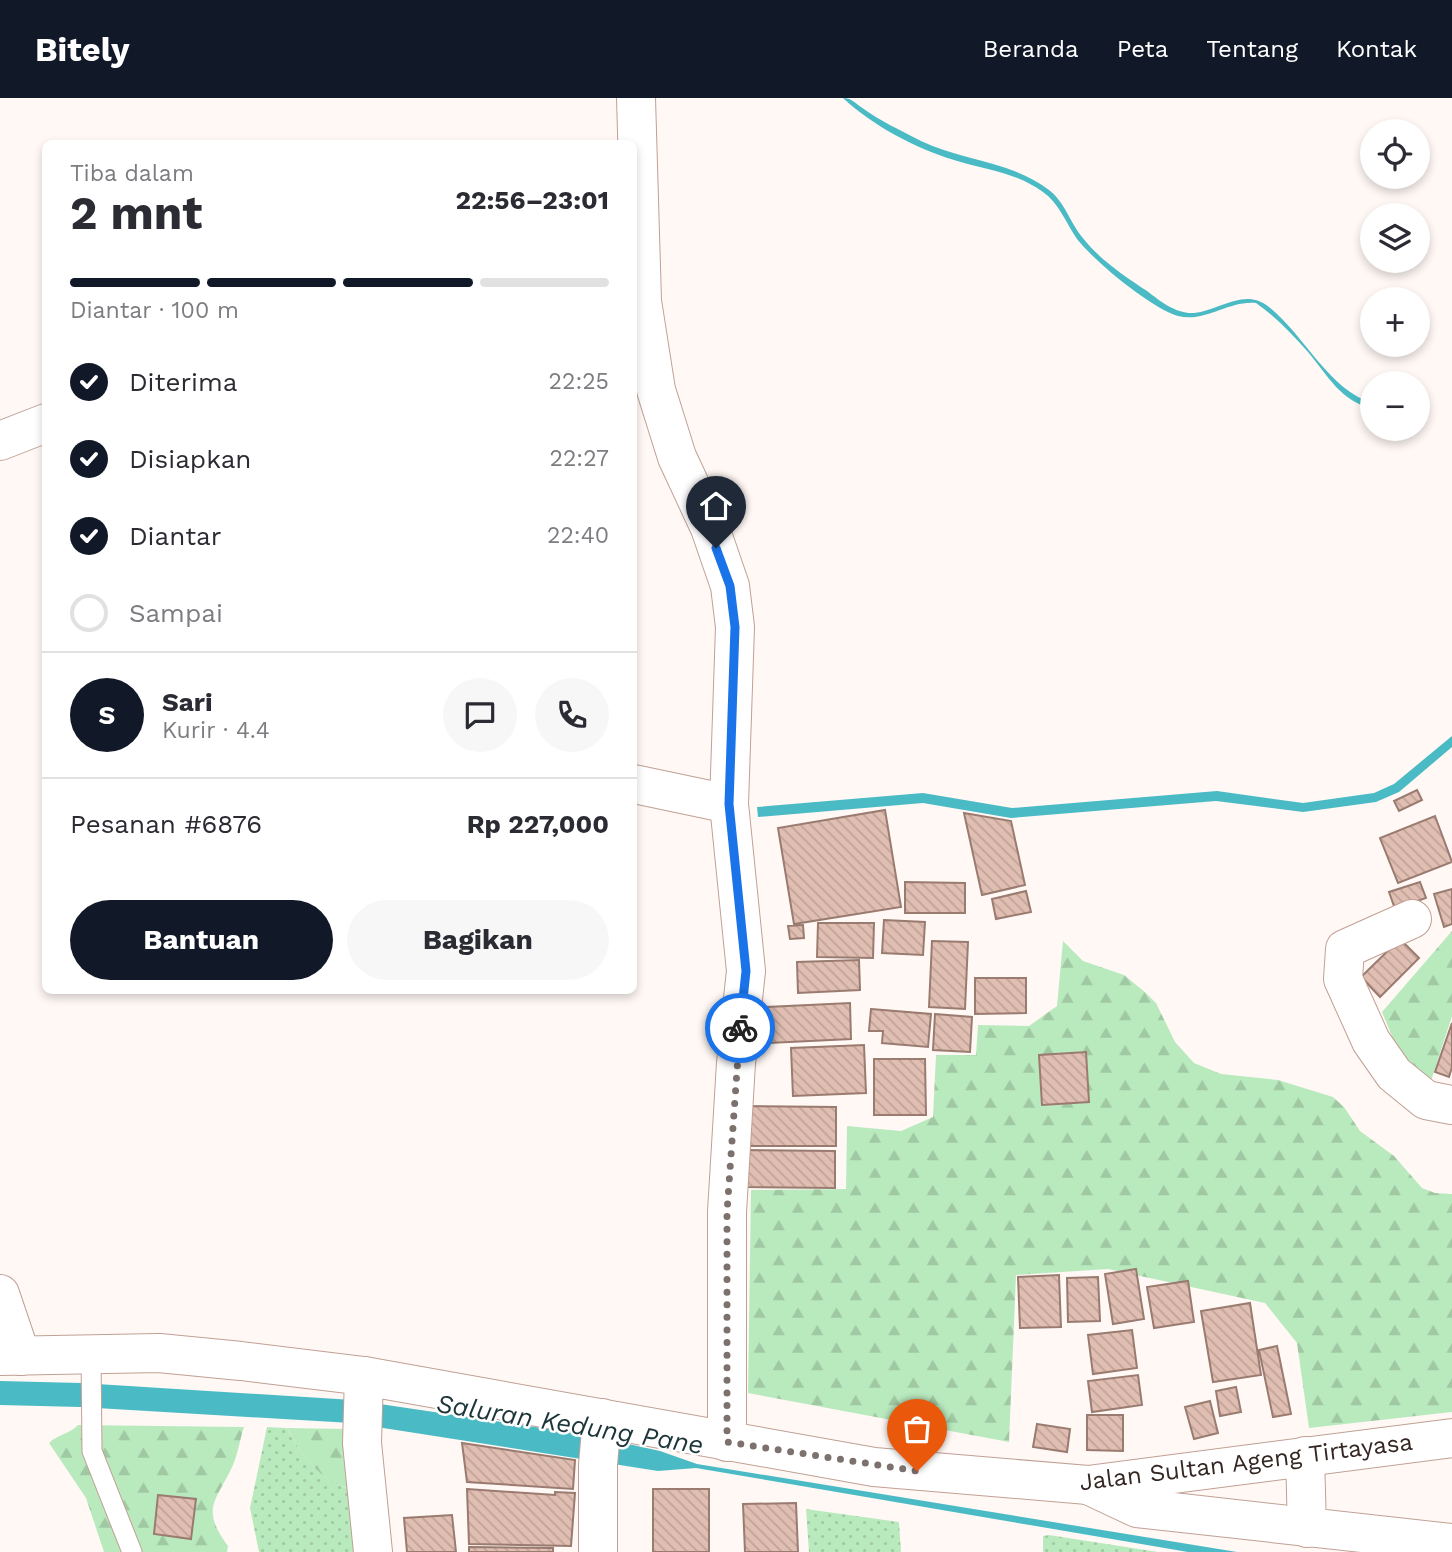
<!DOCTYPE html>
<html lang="id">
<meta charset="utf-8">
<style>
:root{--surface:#fff;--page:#f7f7f7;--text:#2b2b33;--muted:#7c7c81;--line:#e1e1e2;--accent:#111827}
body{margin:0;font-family:"Work Sans",sans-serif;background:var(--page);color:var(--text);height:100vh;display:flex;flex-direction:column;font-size:26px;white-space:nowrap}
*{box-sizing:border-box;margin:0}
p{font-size:23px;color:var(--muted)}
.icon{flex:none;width:38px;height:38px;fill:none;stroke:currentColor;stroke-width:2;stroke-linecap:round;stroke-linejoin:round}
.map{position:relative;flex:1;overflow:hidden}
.drawer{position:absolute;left:42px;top:42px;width:595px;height:854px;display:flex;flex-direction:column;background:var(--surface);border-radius:10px;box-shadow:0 4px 10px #0003}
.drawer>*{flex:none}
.controls{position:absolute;left:1360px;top:21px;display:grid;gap:14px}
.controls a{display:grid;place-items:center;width:70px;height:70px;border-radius:50%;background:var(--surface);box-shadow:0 4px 10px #0003;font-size:35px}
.pin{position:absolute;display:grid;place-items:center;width:60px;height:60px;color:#fff;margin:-72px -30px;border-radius:50% 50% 50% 0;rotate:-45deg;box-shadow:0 0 7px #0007}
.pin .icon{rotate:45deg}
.courier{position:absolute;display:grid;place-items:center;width:70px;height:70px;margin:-35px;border:5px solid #1a73e8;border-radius:50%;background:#fff;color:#222;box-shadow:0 2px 9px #0007}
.overview em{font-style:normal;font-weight:700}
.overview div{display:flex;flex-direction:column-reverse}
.overview{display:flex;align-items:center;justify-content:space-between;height:119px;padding:0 28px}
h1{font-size:46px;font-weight:700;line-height:52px}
.bar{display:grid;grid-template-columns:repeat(4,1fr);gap:10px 7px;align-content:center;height:84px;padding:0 28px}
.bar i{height:9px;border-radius:5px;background:var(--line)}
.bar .selected{background:var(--accent)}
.bar p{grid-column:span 4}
.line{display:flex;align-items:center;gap:18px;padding:0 28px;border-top:2px solid var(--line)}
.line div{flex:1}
.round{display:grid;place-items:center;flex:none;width:74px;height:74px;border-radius:37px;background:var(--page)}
ol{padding:0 28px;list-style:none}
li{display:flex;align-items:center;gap:21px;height:77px}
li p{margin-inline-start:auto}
li .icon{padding:7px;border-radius:50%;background:var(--accent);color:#fff;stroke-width:4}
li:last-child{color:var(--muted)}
li i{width:38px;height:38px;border:4px solid var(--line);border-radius:50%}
.action{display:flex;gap:14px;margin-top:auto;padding:14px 28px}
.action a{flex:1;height:80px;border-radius:42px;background:var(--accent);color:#fff;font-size:28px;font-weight:700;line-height:80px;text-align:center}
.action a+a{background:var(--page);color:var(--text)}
header{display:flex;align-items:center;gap:42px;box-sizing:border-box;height:98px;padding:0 35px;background:var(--accent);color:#fff}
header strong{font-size:33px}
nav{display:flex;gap:38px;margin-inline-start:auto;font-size:24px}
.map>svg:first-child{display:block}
.green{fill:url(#green-dots)}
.forest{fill:url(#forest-firs)}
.water{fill:#4abbc5}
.building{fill:url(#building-back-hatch);stroke:#9a7b70;stroke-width:2}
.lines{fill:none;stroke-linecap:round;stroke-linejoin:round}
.service-casing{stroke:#c0a094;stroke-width:21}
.minor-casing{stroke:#c0a094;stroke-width:40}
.primary-casing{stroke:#c0a094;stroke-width:40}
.service{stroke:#fff;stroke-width:19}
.minor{stroke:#fff;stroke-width:38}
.primary{stroke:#fff;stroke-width:38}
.done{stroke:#7c716d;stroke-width:7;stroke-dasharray:0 12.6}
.route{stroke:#1a73e8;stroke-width:9}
.labels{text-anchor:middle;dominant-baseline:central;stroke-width:5;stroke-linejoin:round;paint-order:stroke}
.street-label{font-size:24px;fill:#352824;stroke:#fff}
.water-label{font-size:26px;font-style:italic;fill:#1c3538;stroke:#fff}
</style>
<header>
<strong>Bitely</strong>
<nav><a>Beranda</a><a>Peta</a><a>Tentang</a><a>Kontak</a></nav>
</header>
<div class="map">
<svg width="1452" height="1454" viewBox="0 0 1452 1454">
<defs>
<pattern id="green-dots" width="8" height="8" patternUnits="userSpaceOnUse" patternTransform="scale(1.75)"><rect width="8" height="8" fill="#b9eabe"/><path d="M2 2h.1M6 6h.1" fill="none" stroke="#a0c9a3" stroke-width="1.8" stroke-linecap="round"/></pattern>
<pattern id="forest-firs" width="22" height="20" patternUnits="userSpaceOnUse" patternTransform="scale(1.75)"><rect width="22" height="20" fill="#b9eabe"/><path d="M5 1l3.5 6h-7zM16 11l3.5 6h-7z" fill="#a0c9a3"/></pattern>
<pattern id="building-back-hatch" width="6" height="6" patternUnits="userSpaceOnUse" patternTransform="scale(1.75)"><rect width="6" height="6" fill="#e0beb2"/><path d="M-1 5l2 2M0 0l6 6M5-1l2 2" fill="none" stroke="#c1a399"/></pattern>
</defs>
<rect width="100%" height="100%" fill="#fff8f5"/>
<!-- green -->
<path class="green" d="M267,1329L287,1330C302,1359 321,1383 353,1392L365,1454H259L250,1410Z
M806,1411L899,1424L901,1454H809Z
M1049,1437L1158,1454H1043V1438Z"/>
<!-- forest -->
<path class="forest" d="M1452,833V918L1430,986L1397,950L1382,914Z
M1063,843L1083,863L1124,877L1146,895L1156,905L1175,944L1194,965L1221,976L1278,982L1333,999L1344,1009L1360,1033L1394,1058L1422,1090L1435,1095L1452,1096V1314L1309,1330L1297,1245L1265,1205L1108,1171L1016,1177L1009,1344L748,1295L751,1092L846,1091L847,1028L901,1033L933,1019L936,957H976L978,927L1029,928L1057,908Z
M78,1327L244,1329C240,1341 238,1355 233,1367C216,1404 200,1410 228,1448L227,1454H104L86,1400L49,1345C58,1336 70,1336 78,1327Z
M287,1330L350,1331L353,1392C319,1382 303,1360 287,1330Z"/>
<!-- water -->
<path class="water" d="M843,0C851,0 854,4 861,9C880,23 900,32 921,43C962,63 1012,63 1049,92C1064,103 1070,124 1082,139C1100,162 1123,177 1147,193C1160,203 1176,216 1194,215C1220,212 1245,189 1269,209C1305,238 1329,292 1372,305V311C1339,301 1329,279 1308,254C1293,237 1275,218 1256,205C1229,202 1205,225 1178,218C1151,210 1095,164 1077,141C1066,125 1059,105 1043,94C1015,74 986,72 954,62C915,50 873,28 843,0Z
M1452,638V649L1399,694L1376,704L1303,714L1216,703L1011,720L923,705L758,719L757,709L923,695L1012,710L1217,693L1303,705L1374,695L1394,686Z
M0,1283L81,1285L353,1302L583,1336L660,1353L697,1366L1237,1454H1188L696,1370L658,1373L351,1325L80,1309L0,1307Z"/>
<!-- building -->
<path class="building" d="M1417,692L1422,702L1399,713L1394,703Z
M885,712L901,809L794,826L778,730Z
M964,715L1011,723L1025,787L982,797Z
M1435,718L1452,764L1398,785L1380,740Z
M905,784L965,785V815H905Z
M1420,784L1426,800L1395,811L1389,794Z
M1452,791V826L1444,829L1434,796Z
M1026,793L1031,814L996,821L992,801Z
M884,822L925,824L923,857L882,855Z
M818,825H874L873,860L817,859Z
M803,827L804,840L790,841L788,828Z
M1400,841L1419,860L1380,899L1361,879Z
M932,843L968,844L965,911L929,909Z
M859,862L860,892L798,895L797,864Z
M975,880H1026V915L975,916Z
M850,905L851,941L769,945L767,909Z
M871,911L931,916L928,949L882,945L883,933H869Z
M935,916L972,919L970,954L933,952Z
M1452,925V969L1449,979L1435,974Z
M864,947L866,995L793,998L791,950Z
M1086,954L1089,1004L1042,1007L1039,957Z
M874,961H925L926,1017H874Z
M745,1008L836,1009V1048H744Z
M746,1052L835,1053V1090L746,1089Z
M1136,1171L1144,1221L1113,1226L1105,1176Z
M1059,1177L1061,1229L1020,1230L1018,1179Z
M1098,1179L1100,1223L1068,1224L1067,1180Z
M1188,1183L1194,1224L1154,1230L1147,1189Z
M1250,1205L1261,1277L1213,1284L1201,1213Z
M1132,1232L1137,1270L1093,1276L1088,1237Z
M1277,1248L1291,1316L1273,1319L1259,1252Z
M1138,1277L1142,1307L1092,1314L1088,1283Z
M1236,1289L1241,1314L1220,1318L1216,1293Z
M1210,1303L1218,1335L1194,1341L1185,1309Z
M1087,1317H1123V1353L1087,1352Z
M1037,1326L1070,1331L1067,1354L1033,1349Z
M462,1345L575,1362L573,1391L467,1384Z
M467,1391L555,1397V1394L575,1395L571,1448L469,1446Z
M653,1391H709V1454H653Z
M158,1397L196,1401L191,1441L154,1436Z
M796,1405L798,1454H745L743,1406Z
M452,1417L456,1454H407L404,1420Z
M469,1449L553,1450V1454H469Z"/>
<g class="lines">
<!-- service casing -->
<g class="service-casing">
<path id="service" d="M91,1256L92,1353L132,1454"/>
</g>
<!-- minor casing -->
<g class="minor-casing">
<path id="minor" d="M636,0L642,203L656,292L677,359L710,430L730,488L735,529L729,706L746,873L736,965L727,1114V1344
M0,343L46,325
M634,686L729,706
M1412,821L1345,851L1343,881L1371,943L1394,976L1426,1002L1452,1007
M0,1196L21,1258
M364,1278L362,1345L373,1454
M1305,1358L1307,1430
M1088,1387L1137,1410L1452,1445
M598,1454V1367L602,1320"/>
</g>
<!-- primary casing -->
<g class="primary-casing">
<path id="primary" d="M0,1258L159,1255L241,1263L364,1278L874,1369L1088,1387L1452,1340"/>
</g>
<!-- service -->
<use href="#service" class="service"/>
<!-- minor -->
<use href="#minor" class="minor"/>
<!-- primary -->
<use href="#primary" class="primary"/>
</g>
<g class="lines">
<!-- done -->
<path class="done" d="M740,930L727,1114V1344L917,1373"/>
<!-- route -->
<path class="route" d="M716,450L730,488L735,529L729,706L746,873L740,930"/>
</g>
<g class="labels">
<!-- street labels -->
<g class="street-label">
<text transform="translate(1246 1364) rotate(-7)">Jalan Sultan Ageng Tirtayasa</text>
</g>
<!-- water labels -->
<g class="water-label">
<text transform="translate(570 1326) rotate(9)">Saluran Kedung Pane</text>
</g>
</g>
</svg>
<div class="controls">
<a><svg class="icon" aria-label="locate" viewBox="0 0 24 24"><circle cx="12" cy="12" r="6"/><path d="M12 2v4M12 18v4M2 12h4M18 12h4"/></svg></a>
<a><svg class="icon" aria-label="layers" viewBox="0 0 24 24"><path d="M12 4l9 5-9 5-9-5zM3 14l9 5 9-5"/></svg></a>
<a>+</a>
<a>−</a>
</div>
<div class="pin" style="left:917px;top:1373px;background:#ea580c"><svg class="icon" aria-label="bag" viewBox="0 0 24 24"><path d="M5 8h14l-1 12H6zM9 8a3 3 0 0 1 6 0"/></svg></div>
<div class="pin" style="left:716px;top:450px;background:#1f2937"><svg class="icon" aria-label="home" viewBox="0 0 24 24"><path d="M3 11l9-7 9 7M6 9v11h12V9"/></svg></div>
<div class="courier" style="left:740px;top:930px"><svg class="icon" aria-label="bike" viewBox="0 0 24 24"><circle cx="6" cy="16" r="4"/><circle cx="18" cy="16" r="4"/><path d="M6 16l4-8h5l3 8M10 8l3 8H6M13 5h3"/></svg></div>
<section class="drawer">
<div class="overview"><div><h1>2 mnt</h1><p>Tiba dalam</p></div><em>22:56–23:01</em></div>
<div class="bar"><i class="selected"></i><i class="selected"></i><i class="selected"></i><i></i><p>Diantar · 100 m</p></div>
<ol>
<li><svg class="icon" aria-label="check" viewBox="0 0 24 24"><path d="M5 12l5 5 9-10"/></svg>Diterima<p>22:25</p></li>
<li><svg class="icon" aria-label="check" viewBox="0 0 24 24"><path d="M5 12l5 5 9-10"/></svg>Disiapkan<p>22:27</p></li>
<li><svg class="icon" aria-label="check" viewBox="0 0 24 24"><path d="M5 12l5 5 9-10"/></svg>Diantar<p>22:40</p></li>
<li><i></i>Sampai</li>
</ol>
<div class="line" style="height:126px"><b class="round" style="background:var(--accent);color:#fff">S</b><div><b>Sari</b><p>Kurir · 4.4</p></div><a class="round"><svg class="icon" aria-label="chat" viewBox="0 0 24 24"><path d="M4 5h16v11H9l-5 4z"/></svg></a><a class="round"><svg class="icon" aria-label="phone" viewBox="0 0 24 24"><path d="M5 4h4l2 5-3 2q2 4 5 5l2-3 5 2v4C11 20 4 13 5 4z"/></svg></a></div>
<div class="line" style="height:91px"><div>Pesanan #6876</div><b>Rp 227,000</b></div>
<div class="action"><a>Bantuan</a><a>Bagikan</a></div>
</section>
</div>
